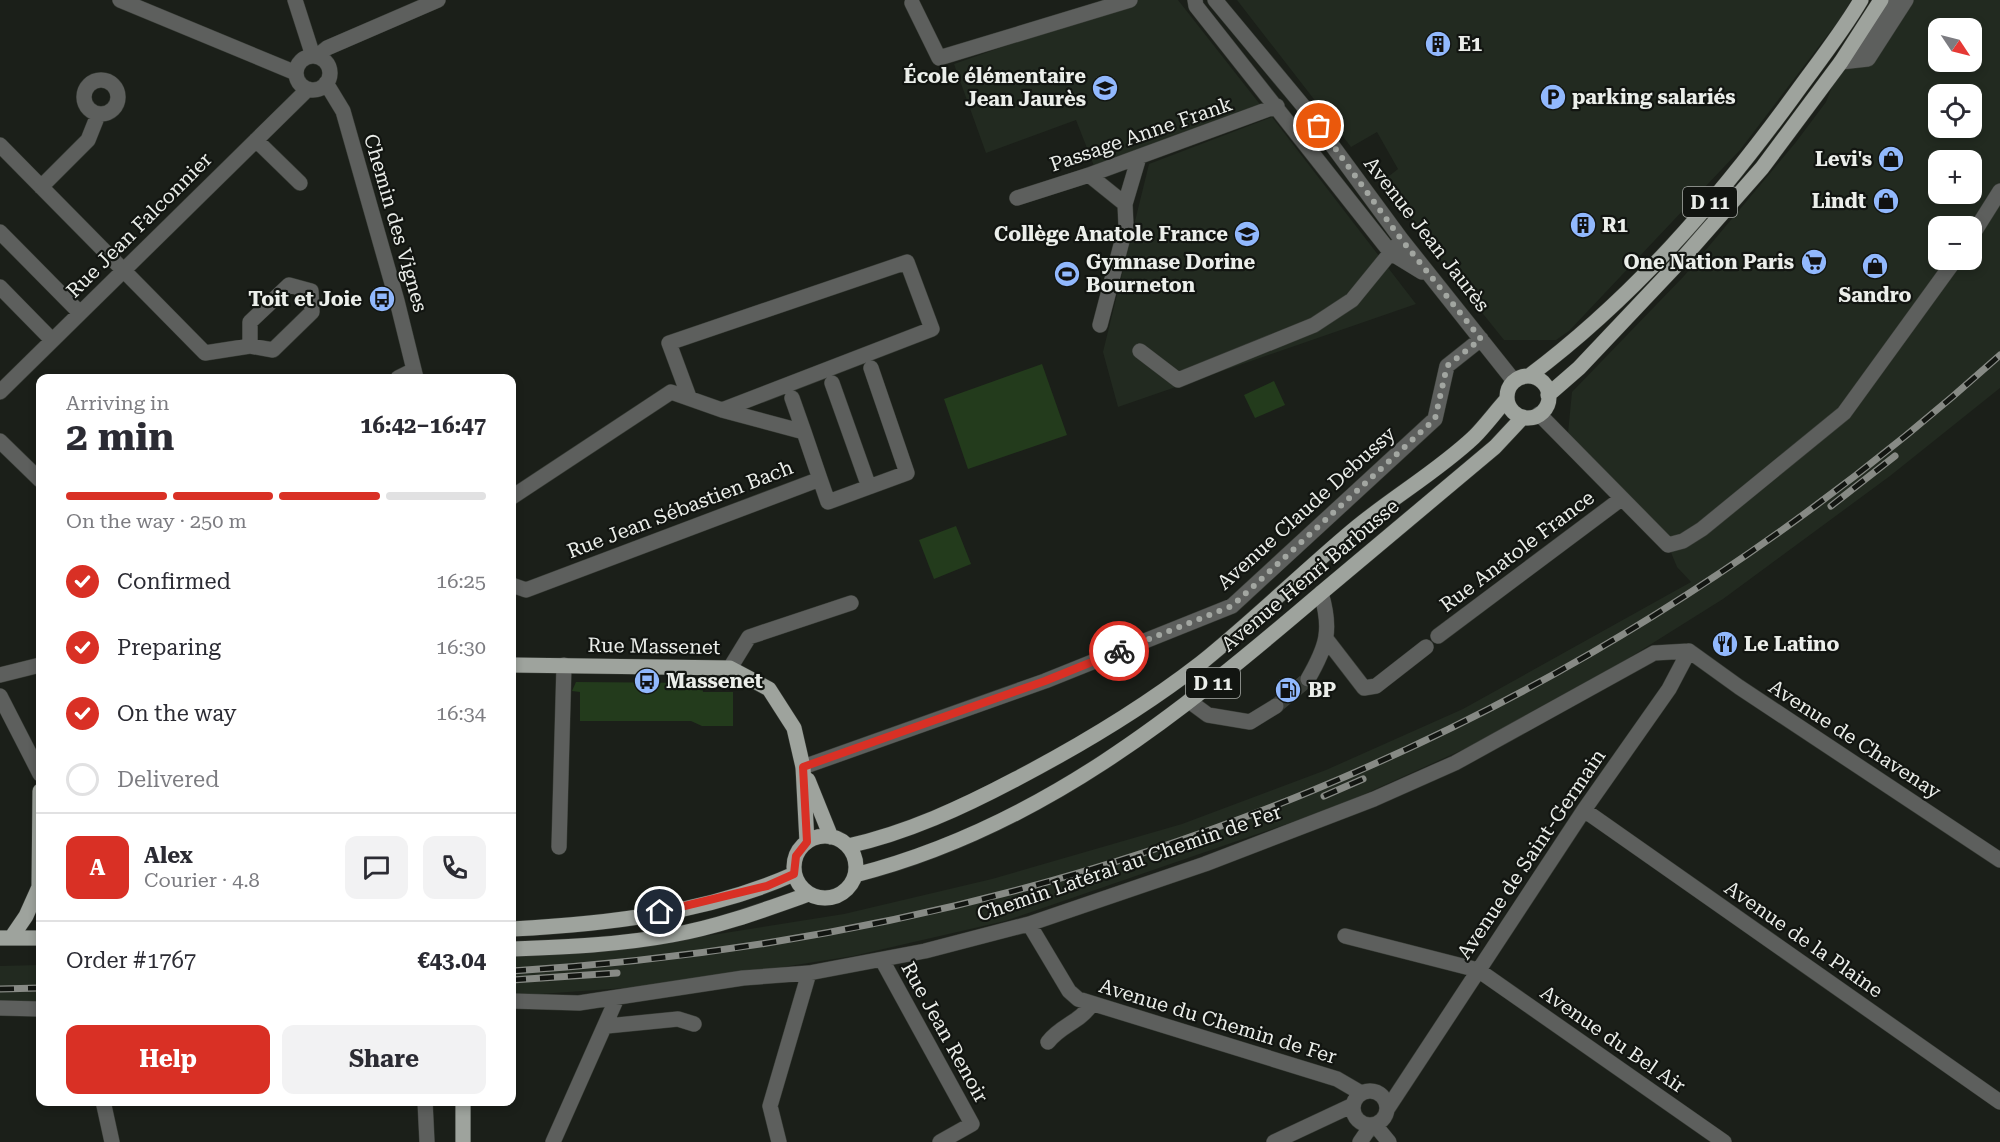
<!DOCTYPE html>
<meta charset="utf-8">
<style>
:root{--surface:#fff;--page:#f2f2f3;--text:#2b2b33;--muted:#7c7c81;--line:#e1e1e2;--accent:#d93025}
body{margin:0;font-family:"Roboto Serif",serif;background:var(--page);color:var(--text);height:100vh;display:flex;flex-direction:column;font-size:22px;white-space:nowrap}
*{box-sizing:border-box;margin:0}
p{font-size:20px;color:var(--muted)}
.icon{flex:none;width:33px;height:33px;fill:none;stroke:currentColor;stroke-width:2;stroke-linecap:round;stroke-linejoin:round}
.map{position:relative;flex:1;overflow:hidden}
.side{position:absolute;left:36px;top:374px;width:480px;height:732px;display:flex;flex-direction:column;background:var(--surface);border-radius:12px;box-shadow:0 3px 9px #0003}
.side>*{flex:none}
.needle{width:39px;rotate:125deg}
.buttons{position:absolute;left:1928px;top:18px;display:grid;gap:12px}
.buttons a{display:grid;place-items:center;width:54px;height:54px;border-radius:12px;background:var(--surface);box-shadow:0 3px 9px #0003;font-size:30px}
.pin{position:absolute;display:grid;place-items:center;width:51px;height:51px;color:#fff;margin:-26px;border:3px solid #fff;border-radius:50%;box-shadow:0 2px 6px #0007}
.courier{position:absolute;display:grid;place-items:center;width:60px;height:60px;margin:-30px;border:4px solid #d93025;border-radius:50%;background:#fff;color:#222;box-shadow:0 2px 8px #0007}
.summary em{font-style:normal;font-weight:700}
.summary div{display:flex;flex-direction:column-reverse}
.summary{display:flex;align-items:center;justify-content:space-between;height:102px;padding:0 30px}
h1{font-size:39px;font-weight:700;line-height:45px}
.bar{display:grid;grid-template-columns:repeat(4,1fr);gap:9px 6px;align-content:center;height:72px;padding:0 30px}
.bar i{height:8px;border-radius:4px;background:var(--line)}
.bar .selected{background:var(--accent)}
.bar p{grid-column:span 4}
.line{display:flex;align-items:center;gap:15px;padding:0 30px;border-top:2px solid var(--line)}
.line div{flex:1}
.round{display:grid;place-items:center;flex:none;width:63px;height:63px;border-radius:12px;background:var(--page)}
ol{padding:0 30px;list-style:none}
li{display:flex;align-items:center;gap:18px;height:66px}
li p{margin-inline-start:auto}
li .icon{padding:6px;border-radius:50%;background:var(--accent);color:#fff;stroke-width:4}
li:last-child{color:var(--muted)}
li i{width:33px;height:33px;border:3px solid var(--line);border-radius:50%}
.action{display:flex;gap:12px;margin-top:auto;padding:12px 30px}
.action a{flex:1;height:69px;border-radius:12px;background:var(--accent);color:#fff;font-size:24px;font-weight:700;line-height:69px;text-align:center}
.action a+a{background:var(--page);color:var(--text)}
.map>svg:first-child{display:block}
.built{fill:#222a20;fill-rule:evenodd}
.green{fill:#233b1c}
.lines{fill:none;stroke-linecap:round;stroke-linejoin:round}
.minor-tunnel{stroke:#3a3e38;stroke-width:15;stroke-dasharray:15 8;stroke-linecap:butt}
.minor-casing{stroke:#383c36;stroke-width:16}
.major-casing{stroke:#383c36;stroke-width:16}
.minor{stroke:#5d5f5d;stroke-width:15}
.major{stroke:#9ea39d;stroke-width:15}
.rail-casing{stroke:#878a85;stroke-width:7}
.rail{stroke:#121511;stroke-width:4.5;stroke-dasharray:14;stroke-linecap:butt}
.done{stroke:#a2a6a1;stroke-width:6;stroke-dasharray:0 10.8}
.route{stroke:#d93025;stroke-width:8}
.labels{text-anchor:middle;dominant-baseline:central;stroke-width:4.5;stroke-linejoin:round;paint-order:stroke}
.shield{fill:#121511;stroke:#aaada9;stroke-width:1.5}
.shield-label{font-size:18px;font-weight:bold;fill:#ebeeea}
.poi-label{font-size:20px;font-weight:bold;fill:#ebeeea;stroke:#121511;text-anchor:start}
.street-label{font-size:20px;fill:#ebeeea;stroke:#121511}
</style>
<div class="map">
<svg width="2000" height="1142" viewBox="0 0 2000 1142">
<rect width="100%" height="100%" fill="#1b1f19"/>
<!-- built -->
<path class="built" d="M1136,0H1178L1266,112L1096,171L1076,120L986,153L954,64Z
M1237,0H1851L1842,16L1740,150L1569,331L1556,340H1504L1443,264L1384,180L1398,169L1377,132L1351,147Z
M1880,0H2000V388L1890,476L1723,599L1597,678L1484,740L1336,807L1005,921L853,956L667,985L512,996V955L668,942L844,914L992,879L1182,824L1326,770L1463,709L1691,582L1677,567L1668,545L1568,433L1572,392L1684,276L1796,142L1826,102L1840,67ZM1938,28H1971V62H1938ZM1938,94H1971V128H1938ZM1938,160H1971V194H1938ZM1938,226H1971V260H1938Z
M1272,117L1416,304L1118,407L1103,352L1149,164Z
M40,965V1002H0V966Z"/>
<!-- green -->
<path class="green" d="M1042,364L1067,435L968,469L944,399Z
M1274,381L1285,405L1255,418L1244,395Z
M956,526L971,564L934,579L919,540Z
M576,682L702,683L703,692H733V726H702L691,721H580V692L572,691Z"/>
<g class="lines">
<!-- minor-tunnel -->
<path class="minor-tunnel" d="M1276,706L1308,679"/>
<!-- minor casing -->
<g class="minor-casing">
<path id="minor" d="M120,0L296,73
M295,0L313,56
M1195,0L1196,6L1391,253L1422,272
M1215,0L1304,107L1401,239L1514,381
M912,3L939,58L1130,0
M317,56L327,48L438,0
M296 73a17 17 0 1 1 34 0a17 17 0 1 1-34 0Z
M1853,60L1892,0
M1841,62L1868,59L1906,0
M84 97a17 17 0 1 1 34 0a17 17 0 1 1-34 0Z
M326,83L343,111L397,301L416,378
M256,140L300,183
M0,145L205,353L250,346L273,350L312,312L311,291L289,285L250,322V346
M1089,175L1125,204L1139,157
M41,187L88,140L98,115
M1017,198L1089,175L1277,106
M0,232L80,313
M1971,237L2000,191
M0,287L52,340
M1100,325L1126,226L1125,204
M1140,351L1178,380L1314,325L1352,300L1396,246
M398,378L414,370
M832,383L869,487
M0,392L308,89
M689,397L669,343L907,262L932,329L722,410
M792,398L804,432
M1539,414L1668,545L1683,541L1702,529L1844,413L1955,260
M0,441L40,480
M820,479L828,502L907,473L871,368
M512,497L671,392L722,410L804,432L820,479L526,590L512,585
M1438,636L1621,499
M1327,640L1364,688L1376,686L1426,647
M1689,651L1739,687L2000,860
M730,668L749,637L851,603
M0,675L40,665
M1308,679C1327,646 1332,630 1321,593
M0,696L40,774
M1189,701L1208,715L1250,722L1276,706
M803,767L1045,681L1232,606L1435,419L1447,366L1481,339
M1584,810L2000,1102
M559,847L564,665
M1029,924L1069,991L1078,999L1337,1079L1361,1093
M1345,936L1478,970L1724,1142
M882,960L972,1124L940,1142
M512,1001L579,1003L743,978L809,973L925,951L1029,924L1205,864L1374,799L1455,763L1654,653L1689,651
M0,1008L40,1009
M607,1026L678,1019L694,1024
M1048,1042C1061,1025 1079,1023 1092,1004
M1353 1108a17 17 0 1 1 34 0a17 17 0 1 1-34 0Z
M103,1101L112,1142
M425,1101L427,1142
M1388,1108L1584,810L1669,689L1689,651
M1375,1125L1389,1142
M553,1142L617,998
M779,1142L770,1106L809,973
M1274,1142L1353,1105
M1360,1142L1371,1126"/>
</g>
<!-- major casing -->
<g class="major-casing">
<path id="major" d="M1529,376C1633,298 1717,201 1793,97C1816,65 1841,34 1861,0
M1507 397a21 21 0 1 1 42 0a21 21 0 1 1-42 0Z
M1548,395L1579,368L1683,258L1762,168L1841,62L1881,0
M512,665L730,668L769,689L794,728L803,767L807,842
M808,780L831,837
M794 867a31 31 0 1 1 62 0a31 31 0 1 1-62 0Z
M848,846C907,833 963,807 1016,779C1081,745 1143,708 1201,663C1253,621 1301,574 1352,531C1391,498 1437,472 1474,437C1486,425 1496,411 1507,399
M855,875C1040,828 1179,714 1321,593C1379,544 1437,496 1495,447L1523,417
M512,929C606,924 707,913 794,874
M0,938H40
M11,938L26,916L39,887L40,791
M512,949C565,947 619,945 672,935C718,927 764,910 809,894
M463,1101V1142"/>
</g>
<!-- minor -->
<use href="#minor" class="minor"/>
<!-- major -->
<use href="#major" class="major"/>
<!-- rail casing -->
<g class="rail-casing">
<path id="rail" d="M1831,506L1895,456
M1324,796L1363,779
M512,971C1075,936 1578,734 2000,355
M512,980L617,973
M0,989L40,988"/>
</g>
<!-- rail -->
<use href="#rail" class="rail"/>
</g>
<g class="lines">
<!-- done -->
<path class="done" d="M1119,651L1232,606L1435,419L1447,366L1481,339L1401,239L1319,126"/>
<!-- route -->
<path class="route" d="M660,912L767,886L794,874L796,856L807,842L803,767L1045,681L1119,651"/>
</g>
<!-- icons -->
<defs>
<g id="building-disc" transform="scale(1.35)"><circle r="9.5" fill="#91b8fd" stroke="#121511"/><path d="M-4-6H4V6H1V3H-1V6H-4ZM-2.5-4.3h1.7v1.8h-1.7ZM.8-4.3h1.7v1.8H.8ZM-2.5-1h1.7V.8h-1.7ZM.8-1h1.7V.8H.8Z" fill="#111"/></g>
<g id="school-disc" transform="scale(1.35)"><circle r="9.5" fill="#91b8fd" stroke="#121511"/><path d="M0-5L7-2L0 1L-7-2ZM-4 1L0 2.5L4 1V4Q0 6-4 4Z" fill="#111"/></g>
<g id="parking-disc" transform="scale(1.35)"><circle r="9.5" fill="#91b8fd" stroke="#121511"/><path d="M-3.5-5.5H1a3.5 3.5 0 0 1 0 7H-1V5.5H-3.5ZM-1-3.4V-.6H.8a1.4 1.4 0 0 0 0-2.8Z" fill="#111"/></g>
<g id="shop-disc" transform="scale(1.35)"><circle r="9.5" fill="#91b8fd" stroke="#121511"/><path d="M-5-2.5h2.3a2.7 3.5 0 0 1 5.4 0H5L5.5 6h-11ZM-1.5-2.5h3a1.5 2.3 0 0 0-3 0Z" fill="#111"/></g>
<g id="supermarket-disc" transform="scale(1.35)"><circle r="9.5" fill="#91b8fd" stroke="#121511"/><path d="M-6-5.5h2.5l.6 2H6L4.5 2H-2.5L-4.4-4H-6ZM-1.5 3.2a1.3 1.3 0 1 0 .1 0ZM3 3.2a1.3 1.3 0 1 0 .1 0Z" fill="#111"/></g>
<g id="stadium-disc" transform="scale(1.35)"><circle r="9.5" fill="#91b8fd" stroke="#121511"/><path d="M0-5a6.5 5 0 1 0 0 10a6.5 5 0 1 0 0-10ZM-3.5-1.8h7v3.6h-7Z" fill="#111"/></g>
<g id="bus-disc" transform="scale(1.35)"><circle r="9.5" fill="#91b8fd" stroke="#121511"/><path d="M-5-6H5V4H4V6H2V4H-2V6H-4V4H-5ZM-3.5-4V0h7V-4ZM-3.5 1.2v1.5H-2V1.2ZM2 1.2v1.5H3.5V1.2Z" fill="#111"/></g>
<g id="restaurant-disc" transform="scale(1.35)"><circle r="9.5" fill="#91b8fd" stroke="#121511"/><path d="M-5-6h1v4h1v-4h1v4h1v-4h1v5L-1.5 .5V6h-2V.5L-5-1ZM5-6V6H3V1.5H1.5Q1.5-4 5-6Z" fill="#111"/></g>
<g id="fuel-disc" transform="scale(1.35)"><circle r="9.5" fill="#91b8fd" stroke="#121511"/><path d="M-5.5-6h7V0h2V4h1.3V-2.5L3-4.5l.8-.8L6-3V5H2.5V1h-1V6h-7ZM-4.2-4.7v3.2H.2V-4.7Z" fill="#111"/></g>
</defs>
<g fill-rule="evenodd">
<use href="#building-disc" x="1438" y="44"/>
<use href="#school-disc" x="1105" y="88"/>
<use href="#parking-disc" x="1553" y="97"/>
<use href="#shop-disc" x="1891" y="159"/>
<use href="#shop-disc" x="1886" y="201"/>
<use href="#building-disc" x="1583" y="225"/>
<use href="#school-disc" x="1247" y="234"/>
<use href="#supermarket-disc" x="1814" y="262"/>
<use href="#shop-disc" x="1875" y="266"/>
<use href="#stadium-disc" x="1067" y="274"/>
<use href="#bus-disc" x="382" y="299"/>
<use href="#restaurant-disc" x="1725" y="644"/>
<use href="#bus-disc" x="647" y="681"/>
<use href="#fuel-disc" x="1288" y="690"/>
</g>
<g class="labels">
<!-- shield labels -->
<g class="shield">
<rect x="1683" y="187" width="54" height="30" rx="4.5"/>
<rect x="1186" y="668" width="54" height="30" rx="4.5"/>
</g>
<g class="shield-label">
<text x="1710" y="202">D 11</text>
<text x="1213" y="683">D 11</text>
</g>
<!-- poi labels -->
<g class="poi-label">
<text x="1458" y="44">E1</text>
<text x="1086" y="76" text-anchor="end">École élémentaire<tspan x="1086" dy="23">Jean Jaurès</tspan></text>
<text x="1572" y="97">parking salariés</text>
<text x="1872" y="159" text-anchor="end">Levi's</text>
<text x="1866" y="201" text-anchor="end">Lindt</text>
<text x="1602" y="225">R1</text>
<text x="1228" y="234" text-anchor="end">Collège Anatole France</text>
<text x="1086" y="262">Gymnase Dorine<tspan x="1086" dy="23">Bourneton</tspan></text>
<text x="1794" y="262" text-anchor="end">One Nation Paris</text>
<text x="1875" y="295" text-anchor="middle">Sandro</text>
<text x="362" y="299" text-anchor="end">Toit et Joie</text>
<text x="1744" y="644">Le Latino</text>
<text x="666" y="681">Massenet</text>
<text x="1308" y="690">BP</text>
</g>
<!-- street labels -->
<g class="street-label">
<text transform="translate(1141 134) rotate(-19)">Passage Anne Frank</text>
<text transform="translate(396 223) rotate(74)">Chemin des Vignes</text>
<text transform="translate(139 225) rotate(-45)">Rue Jean Falconnier</text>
<text transform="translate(1427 234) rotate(52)">Avenue Jean Jaurès</text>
<text transform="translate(1306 508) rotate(-42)">Avenue Claude Debussy</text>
<text transform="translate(680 509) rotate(-21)">Rue Jean Sébastien Bach</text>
<text transform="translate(1517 551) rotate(-37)">Rue Anatole France</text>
<text transform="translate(1310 575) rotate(-40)">Avenue Henri Barbusse</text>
<text transform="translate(654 646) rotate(1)">Rue Massenet</text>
<text transform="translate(1855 739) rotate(33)">Avenue de Chavenay</text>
<text transform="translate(1531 854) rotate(-56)">Avenue de Saint-Germain</text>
<text transform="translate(1129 863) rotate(-19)">Chemin Latéral au Chemin de Fer</text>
<text transform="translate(1804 939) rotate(35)">Avenue de la Plaine</text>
<text transform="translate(1218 1021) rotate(17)">Avenue du Chemin de Fer</text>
<text transform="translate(945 1032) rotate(61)">Rue Jean Renoir</text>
<text transform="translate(1613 1039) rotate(35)">Avenue du Bel Air</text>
</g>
</g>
</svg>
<div class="buttons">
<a><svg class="needle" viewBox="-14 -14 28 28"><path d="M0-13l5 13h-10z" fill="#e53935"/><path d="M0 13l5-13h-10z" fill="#7c7c81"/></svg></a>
<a><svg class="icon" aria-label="locate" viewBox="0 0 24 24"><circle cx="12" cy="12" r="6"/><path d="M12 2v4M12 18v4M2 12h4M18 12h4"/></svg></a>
<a>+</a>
<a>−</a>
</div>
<div class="pin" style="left:1319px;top:126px;background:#ea580c"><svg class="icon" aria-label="bag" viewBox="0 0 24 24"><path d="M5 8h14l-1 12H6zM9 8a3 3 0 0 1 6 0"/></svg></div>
<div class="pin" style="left:660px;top:912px;background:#1f2937"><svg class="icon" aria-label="home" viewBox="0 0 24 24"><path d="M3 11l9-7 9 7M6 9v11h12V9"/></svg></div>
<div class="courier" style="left:1119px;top:651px"><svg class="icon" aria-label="bike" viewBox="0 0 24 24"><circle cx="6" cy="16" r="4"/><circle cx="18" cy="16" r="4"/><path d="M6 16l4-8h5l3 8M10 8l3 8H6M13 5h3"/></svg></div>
<section class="side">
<div class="summary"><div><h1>2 min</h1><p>Arriving in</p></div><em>16:42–16:47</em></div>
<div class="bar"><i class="selected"></i><i class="selected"></i><i class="selected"></i><i></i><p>On the way · 250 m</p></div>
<ol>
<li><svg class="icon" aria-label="check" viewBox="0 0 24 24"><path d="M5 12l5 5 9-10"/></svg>Confirmed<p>16:25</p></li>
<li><svg class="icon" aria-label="check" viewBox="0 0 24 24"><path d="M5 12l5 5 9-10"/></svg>Preparing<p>16:30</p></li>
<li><svg class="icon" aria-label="check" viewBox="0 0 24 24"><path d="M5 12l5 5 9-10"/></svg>On the way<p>16:34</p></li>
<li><i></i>Delivered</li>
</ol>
<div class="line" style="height:108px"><b class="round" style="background:var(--accent);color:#fff">A</b><div><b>Alex</b><p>Courier · 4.8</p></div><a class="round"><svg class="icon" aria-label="chat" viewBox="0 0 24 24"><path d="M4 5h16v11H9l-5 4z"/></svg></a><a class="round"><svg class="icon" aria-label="phone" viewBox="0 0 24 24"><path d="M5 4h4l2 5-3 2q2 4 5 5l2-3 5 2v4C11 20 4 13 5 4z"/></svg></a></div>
<div class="line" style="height:78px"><div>Order #1767</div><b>€43.04</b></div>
<div class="action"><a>Help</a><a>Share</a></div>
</section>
</div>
